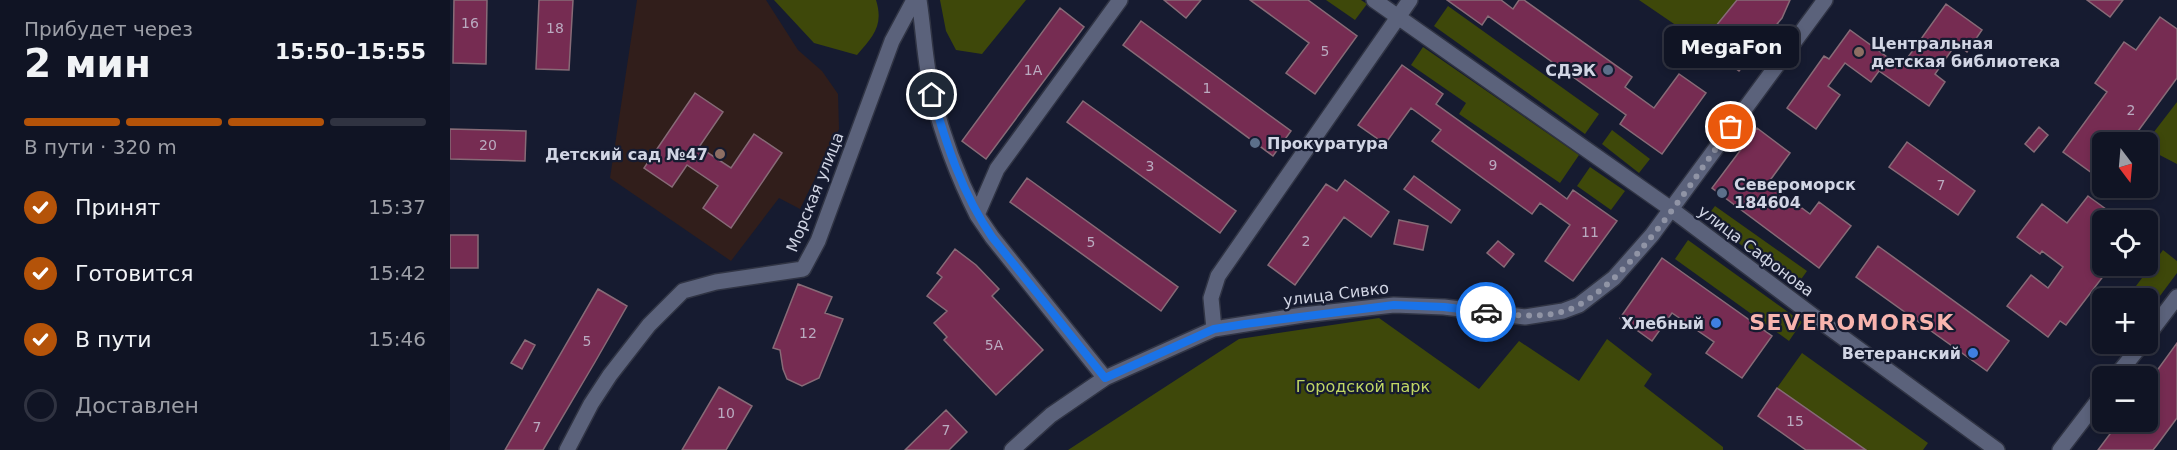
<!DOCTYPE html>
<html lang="ru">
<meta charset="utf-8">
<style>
:root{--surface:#101424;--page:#191d2c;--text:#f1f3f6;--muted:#9c9ea6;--line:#303341;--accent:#b45309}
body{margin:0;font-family:"DejaVu Sans",sans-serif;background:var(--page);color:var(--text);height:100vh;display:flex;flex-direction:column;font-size:22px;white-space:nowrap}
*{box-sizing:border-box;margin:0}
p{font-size:20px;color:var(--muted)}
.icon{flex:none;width:33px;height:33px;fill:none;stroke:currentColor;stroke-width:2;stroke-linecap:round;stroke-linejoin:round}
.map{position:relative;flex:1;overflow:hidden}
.side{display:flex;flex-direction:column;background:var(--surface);width:450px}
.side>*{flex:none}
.needle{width:39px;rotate:164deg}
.fabs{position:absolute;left:1642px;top:132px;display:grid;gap:12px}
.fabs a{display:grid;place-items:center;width:66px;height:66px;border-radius:9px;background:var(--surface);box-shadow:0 3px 9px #0003,0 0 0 2px var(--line);font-size:30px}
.pin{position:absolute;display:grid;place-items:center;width:51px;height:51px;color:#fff;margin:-26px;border:3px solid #fff;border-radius:50%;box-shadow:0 2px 6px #0007}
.courier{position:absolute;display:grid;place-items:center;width:60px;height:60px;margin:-30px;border:4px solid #1a73e8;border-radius:50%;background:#fff;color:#222;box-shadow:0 2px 8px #0007}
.bubble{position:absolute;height:42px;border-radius:9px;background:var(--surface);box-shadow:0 3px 9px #0003,0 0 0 2px var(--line);font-size:20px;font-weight:700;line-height:42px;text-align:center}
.headline em{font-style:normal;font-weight:700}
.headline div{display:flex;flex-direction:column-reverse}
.headline{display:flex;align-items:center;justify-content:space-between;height:102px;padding:0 24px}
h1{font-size:39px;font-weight:700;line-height:45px}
.bar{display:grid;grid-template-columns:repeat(4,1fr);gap:9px 6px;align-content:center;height:72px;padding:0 24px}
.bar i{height:8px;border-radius:4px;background:var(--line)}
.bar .active{background:var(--accent)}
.bar p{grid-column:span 4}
ol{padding:0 24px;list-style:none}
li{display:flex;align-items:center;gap:18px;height:66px}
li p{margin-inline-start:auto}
li .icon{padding:6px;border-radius:50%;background:var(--accent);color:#fff;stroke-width:4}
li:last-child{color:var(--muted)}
li i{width:33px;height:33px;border:3px solid var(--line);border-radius:50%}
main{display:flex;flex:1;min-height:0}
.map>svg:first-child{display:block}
.education{fill:#311e1b}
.green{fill:#3e480a}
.building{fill:#762c52;stroke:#876b77;stroke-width:1.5}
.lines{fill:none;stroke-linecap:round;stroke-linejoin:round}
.minor-casing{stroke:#303444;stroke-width:18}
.minor{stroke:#5b627b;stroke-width:15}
.done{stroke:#9094a5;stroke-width:6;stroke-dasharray:0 10.8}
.route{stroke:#1a73e8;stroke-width:8}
.education-dot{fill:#8d6e63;stroke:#161b30;stroke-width:2}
.service-dot{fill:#5c6f8a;stroke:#161b30;stroke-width:2}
.shop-dot{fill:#3f7fe0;stroke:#161b30;stroke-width:2}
.labels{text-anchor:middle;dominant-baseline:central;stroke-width:4.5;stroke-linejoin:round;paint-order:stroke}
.number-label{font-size:14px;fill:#baabc0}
.poi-label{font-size:16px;font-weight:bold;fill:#d1d5e4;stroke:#161b30;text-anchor:end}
.street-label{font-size:16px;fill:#d1d5e4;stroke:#161b30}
.park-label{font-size:16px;fill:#c1d764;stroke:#161b30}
.district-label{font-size:22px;font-weight:bold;letter-spacing:1.5px;fill:#f8b4ae;stroke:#161b30}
</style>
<main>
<section class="side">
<div class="headline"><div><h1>2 мин</h1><p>Прибудет через</p></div><em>15:50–15:55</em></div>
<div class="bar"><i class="active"></i><i class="active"></i><i class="active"></i><i></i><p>В пути · 320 m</p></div>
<ol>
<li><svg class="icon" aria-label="check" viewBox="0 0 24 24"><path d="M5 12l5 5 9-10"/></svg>Принят<p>15:37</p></li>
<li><svg class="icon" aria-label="check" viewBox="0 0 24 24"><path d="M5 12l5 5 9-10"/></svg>Готовится<p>15:42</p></li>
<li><svg class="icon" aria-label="check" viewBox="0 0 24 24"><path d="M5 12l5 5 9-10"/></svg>В пути<p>15:46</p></li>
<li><i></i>Доставлен</li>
</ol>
</section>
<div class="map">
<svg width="1727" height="450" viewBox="0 0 1727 450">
<rect width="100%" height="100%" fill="#161b30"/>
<!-- education -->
<path class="education" d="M187,0H316L348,50L372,71L388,94L389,129L350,209L329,198L281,261L160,178Z"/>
<!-- green -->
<path class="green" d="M324,0H426C434,26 423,36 407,55L364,43Z
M490,0H576L532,54L506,50L496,31Z
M876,0H911L917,4L905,20Z
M1189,0H1287L1252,43Z
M998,6L1149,114L1135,134L984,26Z
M973,47L1129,155L1110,183L1009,114L1016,103L961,65Z
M1727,102V164L1700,150L1697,141Z
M1162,130L1200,159L1189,173L1152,144Z
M1140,167L1175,191L1161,210L1127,186Z
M1265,206L1357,271L1347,285L1255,219Z
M1238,240L1352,322L1339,341L1225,259Z
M1713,250L1727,261V273L1698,312V298H1677Z
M929,318L1029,389L1069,341L1129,381L1157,339L1202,374L1194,386L1273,447V450H618L789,339Z
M1352,353L1478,443L1473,450H1416L1327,388Z"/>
<!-- building -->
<path class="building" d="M4,0H37L36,64L3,63Z
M89,0H123L119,70L86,69Z
M714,0H751L736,18Z
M800,0H858L907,36L865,94L836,73L859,43Z
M997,0H1051L1063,9L1069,0H1074L1182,77L1175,87L1204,108L1229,74L1256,93L1212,154L1170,124L1176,115L1038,16L1032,25Z
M1287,0H1340L1332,18L1289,71L1252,43Z
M1637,0H1673L1660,17Z
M1496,4L1532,30L1517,52L1506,44L1485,74L1495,82L1479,106L1429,71L1421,82L1395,63L1378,86L1390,95L1366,129L1337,108L1374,56L1379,59L1400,30L1451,67Z
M610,8L634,27L536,159L512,141Z
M1710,17L1727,29V78L1680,142H1653V181L1613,152L1657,92L1645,83L1674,42L1686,50Z
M691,21L841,131L823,156L673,45Z
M952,65L993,94L986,104L1101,187L1117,199L1123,190L1167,221L1123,281L1095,261L1120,225L1090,203L1082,214L982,141L991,130L961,108L935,144L908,125Z
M245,93L273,112L249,147L281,168L304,134L332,153L281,228L253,208L268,186L237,165L222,187L194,168Z
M633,101L786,211L770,233L617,122Z
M1589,127L1598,135L1584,152L1575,144Z
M1307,128L1340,153L1318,183L1360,214L1369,202L1401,226L1369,268L1262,188Z
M0,129L76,131L75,161L0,159Z
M1457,142L1525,191L1508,215L1439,167Z
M964,176L1010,210L1001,223L954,189Z
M577,178L728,287L711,311L560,202Z
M895,180L939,212L921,237L894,217L845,285L818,265L876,184L887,191Z
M1638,196L1671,220H1653V266H1661L1616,325L1610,321L1598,337L1557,306L1581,275L1598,288L1613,267L1592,251L1590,254L1567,237L1592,204L1617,223Z
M949,220L978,226L973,250L944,244Z
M0,235H28V268H0Z
M1048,241L1064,254L1054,267L1037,253Z
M1428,246L1559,341L1537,371L1406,277Z
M505,249L526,265L549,289L542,296L593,350L546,395L494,340L497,337L484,323L497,311L477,296L492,277L487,273Z
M1212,258L1322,336L1292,378L1256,353L1264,342L1222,313L1202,341L1170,318Z
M348,284L382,297L375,313L393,319L369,378L352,386L337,379L333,369L330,350L323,348Z
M148,289L177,306L145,362L93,450H55Z
M75,340L85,345L72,369L61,363Z
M1727,343V418L1707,445L1703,450H1648L1669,422H1698V383Z
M269,387L302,406L276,450H232Z
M1327,388L1416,450H1356L1308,416Z
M496,410L517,432L499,450H455Z"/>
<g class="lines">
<!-- minor casing -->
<g class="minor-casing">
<path id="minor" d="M469,0C474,32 475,66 483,97C493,138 508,177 527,215
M924,0L1221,209L1362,315L1547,450
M764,329L761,298L768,276L960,0
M1698,335L1727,297
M1666,376L1692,344
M655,378L542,237L527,215L547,169L670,0
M117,450L141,404L160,375L199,325L233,291L266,282L353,269L368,241L442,41L464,0
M562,450L601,415L655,378L764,329L853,315L944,305L994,307L1075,317L1113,311L1129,305L1164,278L1202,235L1375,0
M1610,450L1653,394"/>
</g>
<!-- minor -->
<use href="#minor" class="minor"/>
</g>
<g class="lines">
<!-- done -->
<path class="done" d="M1036,312C1063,315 1092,319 1118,310C1175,289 1245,177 1281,127"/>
<!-- route -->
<path class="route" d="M482,95C497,146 512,193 542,237L655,378L764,329L795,324L944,305L994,307L1036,312"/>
</g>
<!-- markers -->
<g class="education-dot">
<circle cx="1409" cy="52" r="6"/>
<circle cx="270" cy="154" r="6"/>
</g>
<g class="service-dot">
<circle cx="1158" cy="70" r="6"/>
<circle cx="805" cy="143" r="6"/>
<circle cx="1272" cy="193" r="6"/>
</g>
<g class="shop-dot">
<circle cx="1266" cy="323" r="6"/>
<circle cx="1523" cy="353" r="6"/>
</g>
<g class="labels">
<!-- number labels -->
<g class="number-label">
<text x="20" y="23">16</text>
<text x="105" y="28">18</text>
<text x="875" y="51">5</text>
<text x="583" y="70">1А</text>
<text x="757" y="88">1</text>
<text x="1681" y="110">2</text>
<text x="38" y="145">20</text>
<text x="1043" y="165">9</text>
<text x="700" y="166">3</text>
<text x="1491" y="185">7</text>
<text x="1140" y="232">11</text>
<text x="856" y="241">2</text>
<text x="641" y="242">5</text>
<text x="358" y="333">12</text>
<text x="137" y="341">5</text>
<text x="544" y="345">5А</text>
<text x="276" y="413">10</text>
<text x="1345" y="421">15</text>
<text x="87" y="427">7</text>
<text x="496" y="430">7</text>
</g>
<!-- poi labels -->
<g class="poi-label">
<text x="1421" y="43" text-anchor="start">Центральная<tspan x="1421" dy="18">детская библиотека</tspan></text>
<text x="1146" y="70">СДЭК</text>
<text x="817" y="143" text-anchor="start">Прокуратура</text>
<text x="258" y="154">Детский сад №47</text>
<text x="1284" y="184" text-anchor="start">Североморск<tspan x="1284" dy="18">184604</tspan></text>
<text x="1254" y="323">Хлебный</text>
<text x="1511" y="353">Ветеранский</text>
</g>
<!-- street labels -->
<g class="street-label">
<text transform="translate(365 192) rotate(-68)">Морская улица</text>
<text transform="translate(1306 251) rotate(37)">улица Сафонова</text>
<text transform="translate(886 294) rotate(-7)">улица Сивко</text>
</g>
<!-- park labels -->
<g class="park-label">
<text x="913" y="386">Городской парк</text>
</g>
<!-- district labels -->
<g class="district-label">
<text x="1402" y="322">SEVEROMORSK</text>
</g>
</g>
</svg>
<div class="fabs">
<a><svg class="needle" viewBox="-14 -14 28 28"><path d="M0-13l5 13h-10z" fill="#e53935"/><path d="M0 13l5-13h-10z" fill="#9c9ea6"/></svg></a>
<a><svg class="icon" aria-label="locate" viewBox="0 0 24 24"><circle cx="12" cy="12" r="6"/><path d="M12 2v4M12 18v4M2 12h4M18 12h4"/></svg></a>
<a>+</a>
<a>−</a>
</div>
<div class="pin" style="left:1281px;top:127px;background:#ea580c"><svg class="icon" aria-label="bag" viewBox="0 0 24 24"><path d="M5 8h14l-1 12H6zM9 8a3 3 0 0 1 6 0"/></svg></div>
<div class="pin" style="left:482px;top:95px;background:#1f2937"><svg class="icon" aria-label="home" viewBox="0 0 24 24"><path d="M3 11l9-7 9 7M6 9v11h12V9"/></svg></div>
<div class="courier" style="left:1036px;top:312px"><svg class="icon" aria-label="car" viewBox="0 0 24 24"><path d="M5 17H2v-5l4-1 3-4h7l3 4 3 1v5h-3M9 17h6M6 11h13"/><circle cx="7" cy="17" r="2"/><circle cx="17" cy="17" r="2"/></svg></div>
<div class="bubble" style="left:1214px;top:26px;width:135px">MegaFon</div>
</div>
</main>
